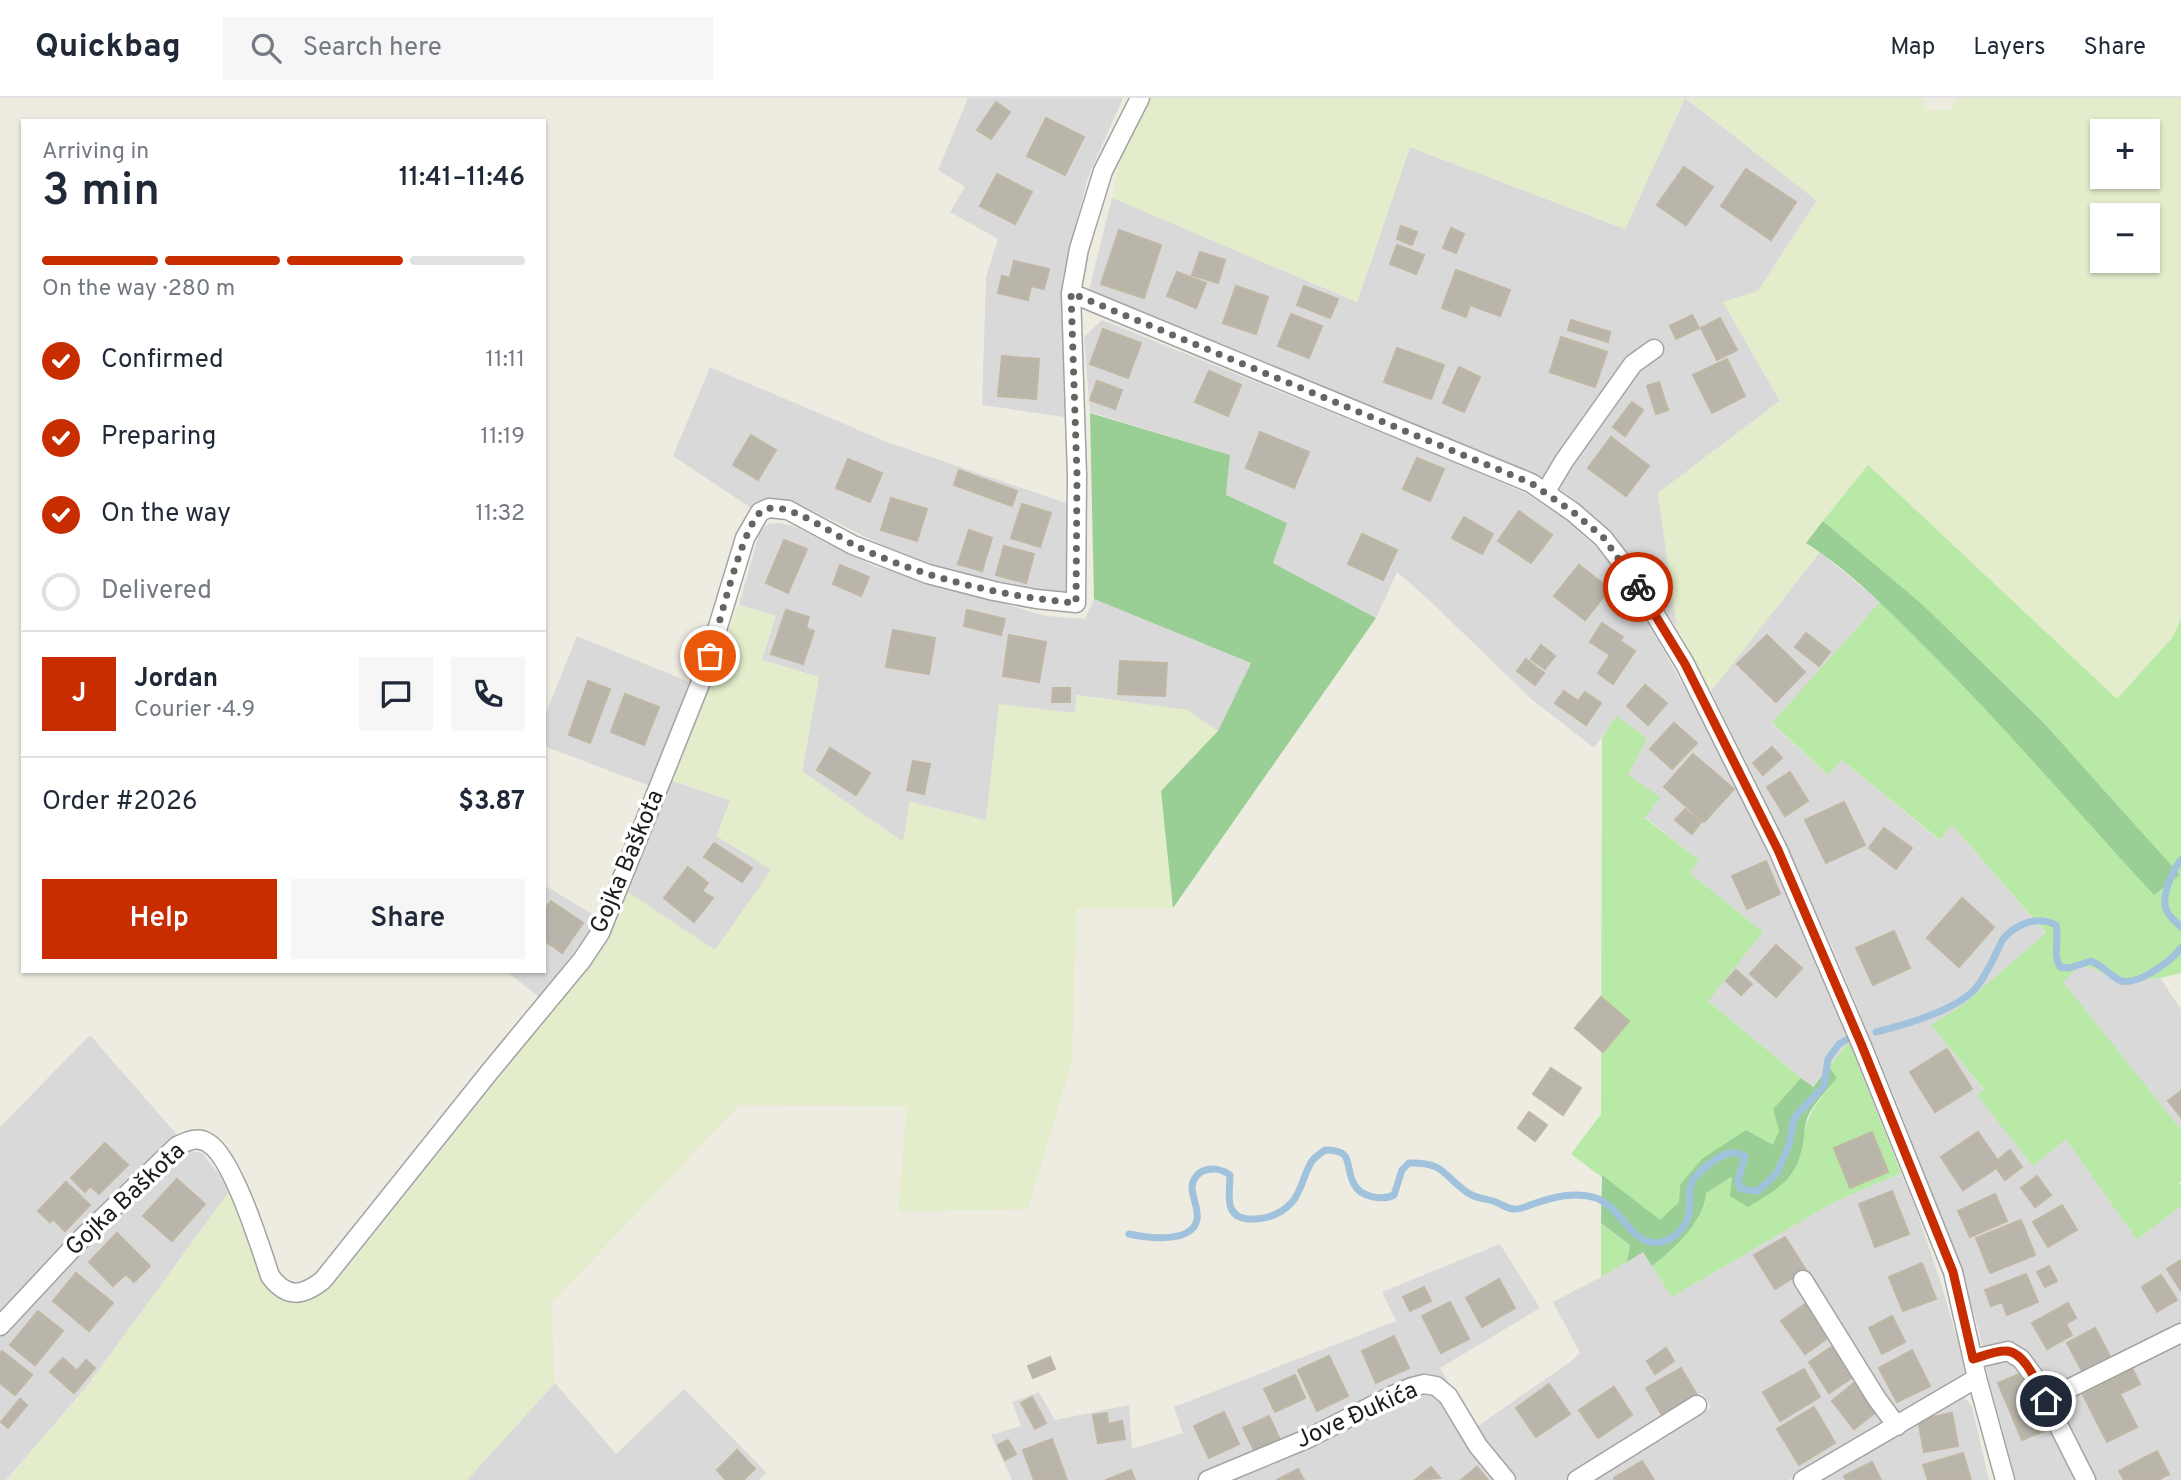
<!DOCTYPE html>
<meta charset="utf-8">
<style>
:root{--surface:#fff;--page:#f6f6f7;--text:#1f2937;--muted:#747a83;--line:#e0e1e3;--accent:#c82d00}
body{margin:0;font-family:Overpass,sans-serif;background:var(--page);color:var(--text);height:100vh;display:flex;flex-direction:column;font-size:26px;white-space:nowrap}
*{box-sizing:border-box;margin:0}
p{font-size:23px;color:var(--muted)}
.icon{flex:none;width:38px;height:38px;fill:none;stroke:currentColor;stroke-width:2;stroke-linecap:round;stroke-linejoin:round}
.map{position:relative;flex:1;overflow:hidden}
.sheet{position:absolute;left:21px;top:21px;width:525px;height:854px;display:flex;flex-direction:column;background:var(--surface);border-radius:0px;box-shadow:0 2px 5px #0004}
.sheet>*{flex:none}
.buttons{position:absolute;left:2090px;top:21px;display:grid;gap:14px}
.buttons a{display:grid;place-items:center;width:70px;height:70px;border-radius:0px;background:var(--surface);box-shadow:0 2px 5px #0004;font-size:35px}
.pin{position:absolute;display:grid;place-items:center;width:60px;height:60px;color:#fff;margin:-30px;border:4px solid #fff;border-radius:50%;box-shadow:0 2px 7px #0007}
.courier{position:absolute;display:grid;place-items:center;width:70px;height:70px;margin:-35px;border:5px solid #c82d00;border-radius:50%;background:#fff;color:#222;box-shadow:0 2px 9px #0007}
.head em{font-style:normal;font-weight:600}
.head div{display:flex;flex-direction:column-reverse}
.head{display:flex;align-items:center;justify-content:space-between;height:119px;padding:0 21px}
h1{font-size:46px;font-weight:600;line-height:52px}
.bar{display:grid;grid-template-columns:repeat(4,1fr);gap:10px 7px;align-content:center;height:84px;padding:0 21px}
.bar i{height:9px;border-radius:5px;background:var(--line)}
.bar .current{background:var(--accent)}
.bar p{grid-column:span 4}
.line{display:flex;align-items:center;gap:18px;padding:0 21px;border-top:2px solid var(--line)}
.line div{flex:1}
.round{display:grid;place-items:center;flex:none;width:74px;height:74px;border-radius:0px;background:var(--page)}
ol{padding:0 21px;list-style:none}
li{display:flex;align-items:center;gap:21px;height:77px}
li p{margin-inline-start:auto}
li .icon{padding:7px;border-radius:50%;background:var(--accent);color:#fff;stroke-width:4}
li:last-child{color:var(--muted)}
li i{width:38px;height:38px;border:4px solid var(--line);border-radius:50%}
.action{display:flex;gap:14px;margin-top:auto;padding:14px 21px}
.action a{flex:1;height:80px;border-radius:0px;background:var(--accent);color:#fff;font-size:28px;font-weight:600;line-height:80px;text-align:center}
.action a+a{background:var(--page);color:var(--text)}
header{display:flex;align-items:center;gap:42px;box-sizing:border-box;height:98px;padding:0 35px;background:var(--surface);border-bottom:2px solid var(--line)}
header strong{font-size:33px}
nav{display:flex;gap:38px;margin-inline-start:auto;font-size:24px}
.search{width:490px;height:63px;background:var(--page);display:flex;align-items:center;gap:18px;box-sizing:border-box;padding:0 24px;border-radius:0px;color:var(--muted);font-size:26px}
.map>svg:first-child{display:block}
.residential{fill:#dad9d9}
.farmland{fill:#e3edcc;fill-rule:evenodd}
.grass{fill:#b8e9a6}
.forest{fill:#99ce95}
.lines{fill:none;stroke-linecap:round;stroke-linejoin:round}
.stream{stroke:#a1c2dc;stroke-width:7}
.building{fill:#bab5ab;stroke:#bfb6a4;stroke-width:2}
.street-casing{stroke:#a3a3a3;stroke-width:21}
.street{stroke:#fff;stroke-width:18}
.done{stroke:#666561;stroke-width:7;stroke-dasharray:0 12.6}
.route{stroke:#c82d00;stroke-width:9}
.labels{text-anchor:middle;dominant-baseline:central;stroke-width:7;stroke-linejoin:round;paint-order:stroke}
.street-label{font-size:24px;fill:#1c1c1c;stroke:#fff}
</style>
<header>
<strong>Quickbag</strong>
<div class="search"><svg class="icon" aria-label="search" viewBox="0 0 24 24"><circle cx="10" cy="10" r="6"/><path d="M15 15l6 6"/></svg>Search here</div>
<nav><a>Map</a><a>Layers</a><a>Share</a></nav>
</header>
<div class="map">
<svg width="2181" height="1382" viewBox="0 0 2181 1382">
<rect width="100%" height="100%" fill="#eeece1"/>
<!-- residential -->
<path class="residential" d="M968,0H1123L1088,79L1062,182L1064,319L982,307L986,179L998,141L950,114L965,89L938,72Z
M1685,0L1817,102L1758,193L1723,204L1780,303L1658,395L1677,530L1611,434L1569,397L1539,380L1476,353L1094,204L1089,193L1112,99L1357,204L1410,49L1625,131Z
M1102,222L1449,362L1525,395L1562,418L1598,451L1619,478L1640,511L1713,640L1754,724L1849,944L1812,989L1707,902L1763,834L1690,775L1699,762L1645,719L1628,677L1647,640L1616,619L1594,650L1530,600L1428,501L1397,474L1376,520L1273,465L1226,397L1230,357L1090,314L1084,239Z
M710,269L887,344L1069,406L1068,495H1059L950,473L888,450L801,407L780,402H763L751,410L673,358Z
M778,425L793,428L874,468L1046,518L1085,521L1094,501L1251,565L1218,633L1187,612L1077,597L1075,615L986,722L910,704L903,744L802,673L819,579L762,562L775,518L739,507L760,433L768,426Z
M1820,454L1880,504L1772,626L1828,677L1842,662L1939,742L1952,727L2046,836L1964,906L1932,927L1984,992L1978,996L2033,1068L2066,1040L2137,1142L2181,1108V1382H2016L1989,1284L1979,1233L1953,1150L1894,997L1836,858L1785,743L1711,593Z
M577,538L689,584L650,688L544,648V620Z
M670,682L730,702L717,738L772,772L715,852L626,793Z
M544,787L597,819L587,836L540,900L506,873H544Z
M2082,866L2121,883L2160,880L2181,911V1032L2062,884Z
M90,937L178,1038L184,1052L202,1055L231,1091L88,1287L6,1382H0V1029Z
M1901,1075L1916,1111L1940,1182L1966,1272L1960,1282L1789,1382H1591L1711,1309L1702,1295L1564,1382H1012L991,1337L1021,1328L1012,1304L1039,1294L1055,1322L1129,1307L1132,1351L1183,1335L1174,1309L1396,1223L1382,1194L1500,1146L1540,1210L1440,1270L1475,1330L1570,1264L1580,1255L1553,1204L1601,1179L1643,1154L1672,1199L1834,1104Z
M555,1285L616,1356L684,1291L767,1375L759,1382H467Z
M1960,1299L1968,1303L1972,1309L1989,1382H1818Z"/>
<!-- farmland -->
<path class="farmland" d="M1149,0H1685L1625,131L1410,49L1357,204L1112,100L1120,62Z
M1686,0H1922L1927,12H1951L1957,0H2181V521L2172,540L2117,601L1868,367L1806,446L1820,454L1711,593L1677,530L1658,395L1780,303L1723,204L1758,193L1817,103ZM2102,33H2147V79H2102ZM2102,117H2147V163H2102Z
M739,507L776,518L762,562L819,579L802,673L903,744L910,704L986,722L999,606L1075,615L1076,597L1187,612L1218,633L1161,693L1173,810L1077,811L1072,964L1028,1111L898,1114L907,1008L739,1007L551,1206L555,1285L467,1382H7L88,1287L231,1091L262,1167L299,1201L318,1196L523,937L626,793L715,852L771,772L717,738L730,702L670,682Z"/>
<!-- grass -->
<path class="grass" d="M1868,367L2117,601L2172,540L2181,521V875L2160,880L2121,883L2082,866L2063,884L2181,1032V1083L2179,1085L2181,1088V1108L2137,1142L2066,1041L2033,1068L1977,997L1984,991L1931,927L1964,906L2046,835L1952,727L1940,742L1842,662L1828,677L1772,625L1880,504L1982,606L2154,797L2179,776L2042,623L1923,507L1823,423Z
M1616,618L1647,640L1628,677L1660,699L1645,720L1699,762L1690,775L1763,834L1708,903L1801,980L1773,1011L1779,1033L1773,1048L1680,1087L1679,1104L1660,1123L1571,1056L1601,1016L1602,640Z
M1849,944L1901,1075L1834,1104L1672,1199L1652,1168C1672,1152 1706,1123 1706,1095L1733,1079L1803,1045C1805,1015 1820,1002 1837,980L1829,969Z
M1601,1125L1630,1147L1627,1164L1601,1179Z"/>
<!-- forest -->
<path class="forest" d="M1090,315L1230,357L1226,397L1287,425L1273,465L1376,520L1173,810L1161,693L1218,633L1251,565L1094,501Z
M1823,423L1923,507L2042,623L2180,777L2154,797C2079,716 2008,632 1930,554C1891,515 1852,474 1806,445Z
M1829,969L1837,980C1828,991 1817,1002 1810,1014C1804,1025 1805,1035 1803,1046C1796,1083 1777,1091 1748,1109L1730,1098L1732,1079L1706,1095C1705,1123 1673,1152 1652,1168L1643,1154L1627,1164L1630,1147L1601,1125L1602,1077L1660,1122L1679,1104L1680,1087L1702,1061L1746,1032L1773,1047L1779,1033L1773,1011L1801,980L1813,989Z"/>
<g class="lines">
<!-- stream -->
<path class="stream" d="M2181,762C2173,772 2161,798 2166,811C2168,818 2176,824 2181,829
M1876,934C1904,927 1957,912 1976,890C1987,876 1995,857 2003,841C2016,826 2037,817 2056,827C2060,842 2052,856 2060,869L2069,870L2091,863C2102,867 2109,876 2119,882C2136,890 2171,863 2181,850
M1129,1136C1147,1140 1193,1146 1197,1121C1199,1111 1192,1100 1192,1089C1194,1069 1217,1067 1230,1077C1230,1094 1223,1119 1248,1121C1265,1122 1281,1117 1293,1103C1302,1092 1304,1075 1312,1063C1315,1059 1321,1055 1325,1052C1355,1052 1344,1067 1354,1086C1360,1099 1382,1103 1394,1097L1402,1072L1409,1065C1445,1064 1442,1077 1468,1095C1477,1101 1484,1100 1493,1103C1499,1105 1506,1110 1513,1111C1520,1112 1527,1108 1533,1106C1553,1099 1575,1093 1596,1100C1618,1108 1629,1138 1649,1144C1666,1148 1686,1133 1689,1116C1691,1106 1687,1094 1692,1084C1697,1074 1718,1058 1729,1055C1735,1054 1740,1056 1745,1058L1738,1083L1741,1091L1758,1093L1777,1075L1789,1047L1794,1020L1824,988L1828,961L1839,946L1846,942"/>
</g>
<!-- building -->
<path class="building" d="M996,4L1010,14L991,41L977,32Z
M1046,20L1084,39L1065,77L1027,58Z
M1684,69L1713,89L1686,127L1657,107Z
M1746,71L1796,104L1771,142L1721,108Z
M997,76L1032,94L1015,126L980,108Z
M1401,128L1417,134L1412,147L1397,141Z
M1451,130L1464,136L1456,155L1443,150Z
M1119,132L1161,147L1144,200L1101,186Z
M1397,147L1424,157L1416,176L1390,166Z
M1200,154L1225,162L1218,185L1192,177Z
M1014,163L1049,171L1044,191L1031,188L1028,202L998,195L1002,178L1010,180Z
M1456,172L1510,192L1500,218L1470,207L1466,219L1442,210Z
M1177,174L1206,185L1196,210L1167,198Z
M1236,188L1268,199L1256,236L1223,225Z
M1304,188L1338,201L1330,220L1297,207Z
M1291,216L1322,228L1309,260L1278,248Z
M1692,217L1699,230L1676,241L1670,228Z
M1720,220L1737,252L1717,262L1701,230Z
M1571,222L1610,234L1608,244L1568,232Z
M1103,231L1141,245L1128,280L1090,266Z
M1561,239L1607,254L1595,289L1550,274Z
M1397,250L1444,267L1431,301L1384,284Z
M1002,258L1039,261L1036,301L998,298Z
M1727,261L1745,298L1712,315L1693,277Z
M1459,269L1480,279L1464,314L1443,305Z
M1209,273L1241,287L1228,318L1195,304Z
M1097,283L1122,292L1115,311L1090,302Z
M1659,284L1668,312L1656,316L1647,288Z
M1632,304L1643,312L1625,338L1613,329Z
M1260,334L1309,354L1294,390L1246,370Z
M751,337L776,352L758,382L733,367Z
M1611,339L1649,368L1626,398L1588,370Z
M1417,360L1444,371L1430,403L1403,391Z
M848,361L882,375L870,404L836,390Z
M959,372L1017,393L1012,408L954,387Z
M891,400L927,411L917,443L881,432Z
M1022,406L1051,415L1040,449L1011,440Z
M1519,413L1552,437L1531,465L1498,443Z
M1464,419L1493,436L1482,456L1452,440Z
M969,432L992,440L982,473L958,466Z
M1362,436L1397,452L1383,482L1348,466Z
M784,442L807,451L788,495L766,485Z
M1004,448L1034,456L1026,485L996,477Z
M840,467L869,479L861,498L833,486Z
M1579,467L1610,491L1585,522L1554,498Z
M786,512L809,519L806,530L814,533L803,566L771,556Z
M967,512L1005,521L1001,537L964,528Z
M1602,525L1623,539L1620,543L1635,553L1613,586L1598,575L1610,557L1590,544Z
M893,532L935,540L929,576L886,569Z
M1806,535L1830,554L1819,568L1795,549Z
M1009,537L1046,544L1039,584L1003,578Z
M1767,537L1805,574L1776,604L1737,566Z
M1541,547L1555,558L1545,571L1531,561Z
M1526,561L1544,575L1535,587L1517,573Z
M1120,563L1167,565L1165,598L1118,596Z
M588,583L610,591L590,645L569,637Z
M1645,587L1667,605L1648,627L1627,608Z
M1053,590H1070V604H1052Z
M1564,593L1578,603L1585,594L1601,605L1586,627L1555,605Z
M625,596L659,609L644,647L611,634Z
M1674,625L1697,645L1672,671L1650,651Z
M1772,649L1782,660L1763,677L1753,665Z
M830,650L870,675L856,697L817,672Z
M1693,656L1734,691L1704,724L1664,689Z
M913,663L930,666L924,696L907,692Z
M1790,674L1808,703L1785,718L1767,689Z
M1844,704L1865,747L1826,765L1805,722Z
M1685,711L1701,724L1692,736L1675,722Z
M1884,730L1912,750L1896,771L1869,750Z
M714,745L752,770L742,784L704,759Z
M1766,763L1780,796L1747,811L1732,778Z
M688,769L708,785L702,793L713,800L694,824L664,800Z
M1962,800L1994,829L1959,869L1927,840Z
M551,803L583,825L562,855L544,842V812Z
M1894,833L1910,870L1873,887L1856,850Z
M1776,847L1802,870L1776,899L1750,876Z
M1736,872L1752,886L1741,897L1726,883Z
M1601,899L1629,923L1603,954L1575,930Z
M1947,951L1972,991L1935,1014L1910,974Z
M1551,970L1581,990L1563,1017L1533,996Z
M2181,993V1019L2168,1003Z
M1529,1014L1547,1027L1535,1043L1518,1030Z
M1872,1034L1888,1074L1850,1090L1834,1050Z
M1978,1034L2001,1067L1963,1092L1941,1059Z
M105,1045L128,1067L99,1096L90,1088L85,1094L71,1080Z
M2010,1052L2022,1069L2005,1082L1997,1071L2002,1067L1998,1062Z
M2037,1078L2051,1097L2035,1109L2021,1090Z
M177,1081L205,1106L172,1143L143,1118Z
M66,1084L90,1107L65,1133L53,1121L50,1124L38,1113Z
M1892,1093L1909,1136L1875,1149L1859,1106Z
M1995,1096L2007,1123L1970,1139L1958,1113Z
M2062,1107L2077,1132L2048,1149L2033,1124Z
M2021,1122L2035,1157L1990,1175L1976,1140Z
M117,1135L150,1168L134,1184L126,1176L113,1188L89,1164Z
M1785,1139L1806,1172L1775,1191L1754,1157Z
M2181,1162V1193L2167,1171Z
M1922,1165L1936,1201L1903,1213L1889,1179Z
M2049,1168L2057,1183L2045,1189L2037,1174Z
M76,1175L113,1205L89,1233L53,1203Z
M2026,1176L2038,1204L2007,1217L2002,1204L1991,1208L1985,1192Z
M2161,1177L2177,1202L2157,1214L2142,1189Z
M1499,1181L1515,1210L1482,1229L1466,1200Z
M1424,1189L1431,1203L1410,1213L1403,1199Z
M1450,1204L1469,1241L1441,1255L1422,1218Z
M1808,1204L1832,1237L1805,1256L1781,1223Z
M2068,1205L2076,1220L2066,1226L2072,1237L2047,1251L2032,1225Z
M38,1213L63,1233L35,1267L10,1247Z
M1892,1218L1905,1244L1882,1256L1869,1230Z
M2095,1230L2110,1258L2082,1273L2067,1245Z
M1394,1238L1409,1270L1376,1285L1362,1253Z
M1836,1246L1856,1277L1829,1295L1809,1264Z
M1666,1250L1674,1263L1655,1276L1647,1263Z
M1912,1252L1930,1288L1897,1304L1879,1270Z
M2,1253L32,1277L15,1297L0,1285V1256Z
M1329,1258L1348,1298L1317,1313L1298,1272Z
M1050,1259L1055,1271L1033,1280L1028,1268Z
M63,1260L77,1273L86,1262L95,1270L74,1295L50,1274Z
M1681,1270L1697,1297L1662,1317L1646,1290Z
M2132,1270L2140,1286L2120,1296L2112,1280Z
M1804,1271L1820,1299L1780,1323L1763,1294Z
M2024,1274L2047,1332L2022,1342L1998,1285Z
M1295,1277L1305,1300L1275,1314L1264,1291Z
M2112,1280L2137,1329L2107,1344L2082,1295Z
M1854,1285L1876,1314L1854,1331L1832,1303Z
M1549,1286L1570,1316L1536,1339L1516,1310Z
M1614,1289L1632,1317L1598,1340L1579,1312Z
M1032,1299L1046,1325L1035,1331L1021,1305Z
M20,1301L27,1307L8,1330L1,1324Z
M1814,1309L1835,1345L1799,1367L1777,1331Z
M1224,1314L1239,1346L1209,1360L1194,1328Z
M1107,1315L1108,1326L1122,1323L1125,1341L1098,1345L1093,1317Z
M1952,1315L1958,1348L1924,1354L1918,1322Z
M1269,1318L1280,1342L1255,1354L1243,1330Z
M1052,1341L1067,1382H1034L1023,1352Z
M1008,1342L1016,1356L1005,1362L998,1347Z
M737,1352L755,1371L743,1382H726L717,1372Z
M2157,1353L2169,1376L2158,1382H2124L2119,1373Z
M1963,1355L1971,1382H1928L1923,1367Z
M1642,1363L1654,1382H1615L1614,1380Z
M1872,1364L1881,1382H1846L1844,1378Z
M1431,1369L1440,1380L1415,1382Z
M1477,1369L1488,1382H1461Z
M1298,1371L1304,1382H1277Z
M1131,1372L1135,1382H1106Z"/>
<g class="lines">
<!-- street casing -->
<g class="street-casing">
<path id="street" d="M1071,195L1531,385L1573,414L1603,440L1630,475L1685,566L1778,752L1862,948L1953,1174L1977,1280L2005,1382
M1545,395L1564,363L1633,266L1654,251
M1803,1182L1877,1301L1897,1328
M0,1228L84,1138L177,1048C187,1043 198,1038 208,1045C232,1058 261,1150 270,1178C287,1201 303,1198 323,1182L491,972L582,862L600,835L702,581L745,440L760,414L769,410L788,412L853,447L928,476L994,493L1036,501L1076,505L1077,377L1071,195L1079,151L1103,73L1140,0
M1973,1261L2008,1253L2021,1261L2033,1277L2086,1382
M2046,1302L2181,1235
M1208,1382L1309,1340L1393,1297L1412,1289L1424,1286L1436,1288L1448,1298L1478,1348L1506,1382
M1577,1382L1697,1307
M1803,1382L1977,1280"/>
</g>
<!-- street -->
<use href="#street" class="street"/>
</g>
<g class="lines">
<!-- done -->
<path class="done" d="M710,558C718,531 743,425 762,413C783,399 834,437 854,447C923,480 1000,498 1076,505L1077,377L1071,195L1531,385L1573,414L1604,440L1638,489"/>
<!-- route -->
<path class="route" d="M1638,489L1685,566L1778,752L1862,948L1953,1174L1973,1261C1983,1258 1995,1253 2005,1253C2025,1252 2038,1288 2046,1303"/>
</g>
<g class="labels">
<!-- street labels -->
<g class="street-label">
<text transform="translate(628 764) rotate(-67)">Gojka Baškota</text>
<text transform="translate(126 1102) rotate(-43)">Gojka Baškota</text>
<text transform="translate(1357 1318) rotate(-24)">Jove Đukića</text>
</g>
</g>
</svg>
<div class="buttons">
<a>+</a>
<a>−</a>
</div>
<div class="pin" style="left:710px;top:558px;background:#ea580c"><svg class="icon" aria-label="bag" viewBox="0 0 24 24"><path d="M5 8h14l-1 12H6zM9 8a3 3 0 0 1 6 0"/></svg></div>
<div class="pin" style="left:2046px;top:1303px;background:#1f2937"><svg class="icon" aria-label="home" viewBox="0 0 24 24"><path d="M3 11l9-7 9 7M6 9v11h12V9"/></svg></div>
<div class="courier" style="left:1638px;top:489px"><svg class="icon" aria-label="bike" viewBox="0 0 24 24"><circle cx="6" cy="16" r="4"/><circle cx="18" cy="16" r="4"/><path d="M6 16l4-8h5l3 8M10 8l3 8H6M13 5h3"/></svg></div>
<section class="sheet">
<div class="head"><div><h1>3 min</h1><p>Arriving in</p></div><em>11:41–11:46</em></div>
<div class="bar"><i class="current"></i><i class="current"></i><i class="current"></i><i></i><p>On the way · 280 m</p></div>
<ol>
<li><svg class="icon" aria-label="check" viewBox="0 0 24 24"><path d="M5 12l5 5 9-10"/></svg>Confirmed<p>11:11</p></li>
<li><svg class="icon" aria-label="check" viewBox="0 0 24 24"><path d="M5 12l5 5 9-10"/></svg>Preparing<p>11:19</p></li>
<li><svg class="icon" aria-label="check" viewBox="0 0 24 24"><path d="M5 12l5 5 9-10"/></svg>On the way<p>11:32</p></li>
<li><i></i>Delivered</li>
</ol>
<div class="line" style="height:126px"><b class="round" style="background:var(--accent);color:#fff">J</b><div><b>Jordan</b><p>Courier · 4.9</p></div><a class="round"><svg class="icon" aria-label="chat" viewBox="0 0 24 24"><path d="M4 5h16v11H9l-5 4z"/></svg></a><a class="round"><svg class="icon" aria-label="phone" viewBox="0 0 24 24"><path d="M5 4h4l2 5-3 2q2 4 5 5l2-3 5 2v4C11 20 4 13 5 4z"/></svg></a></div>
<div class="line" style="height:91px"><div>Order #2026</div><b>$3.87</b></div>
<div class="action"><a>Help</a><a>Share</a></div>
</section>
</div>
